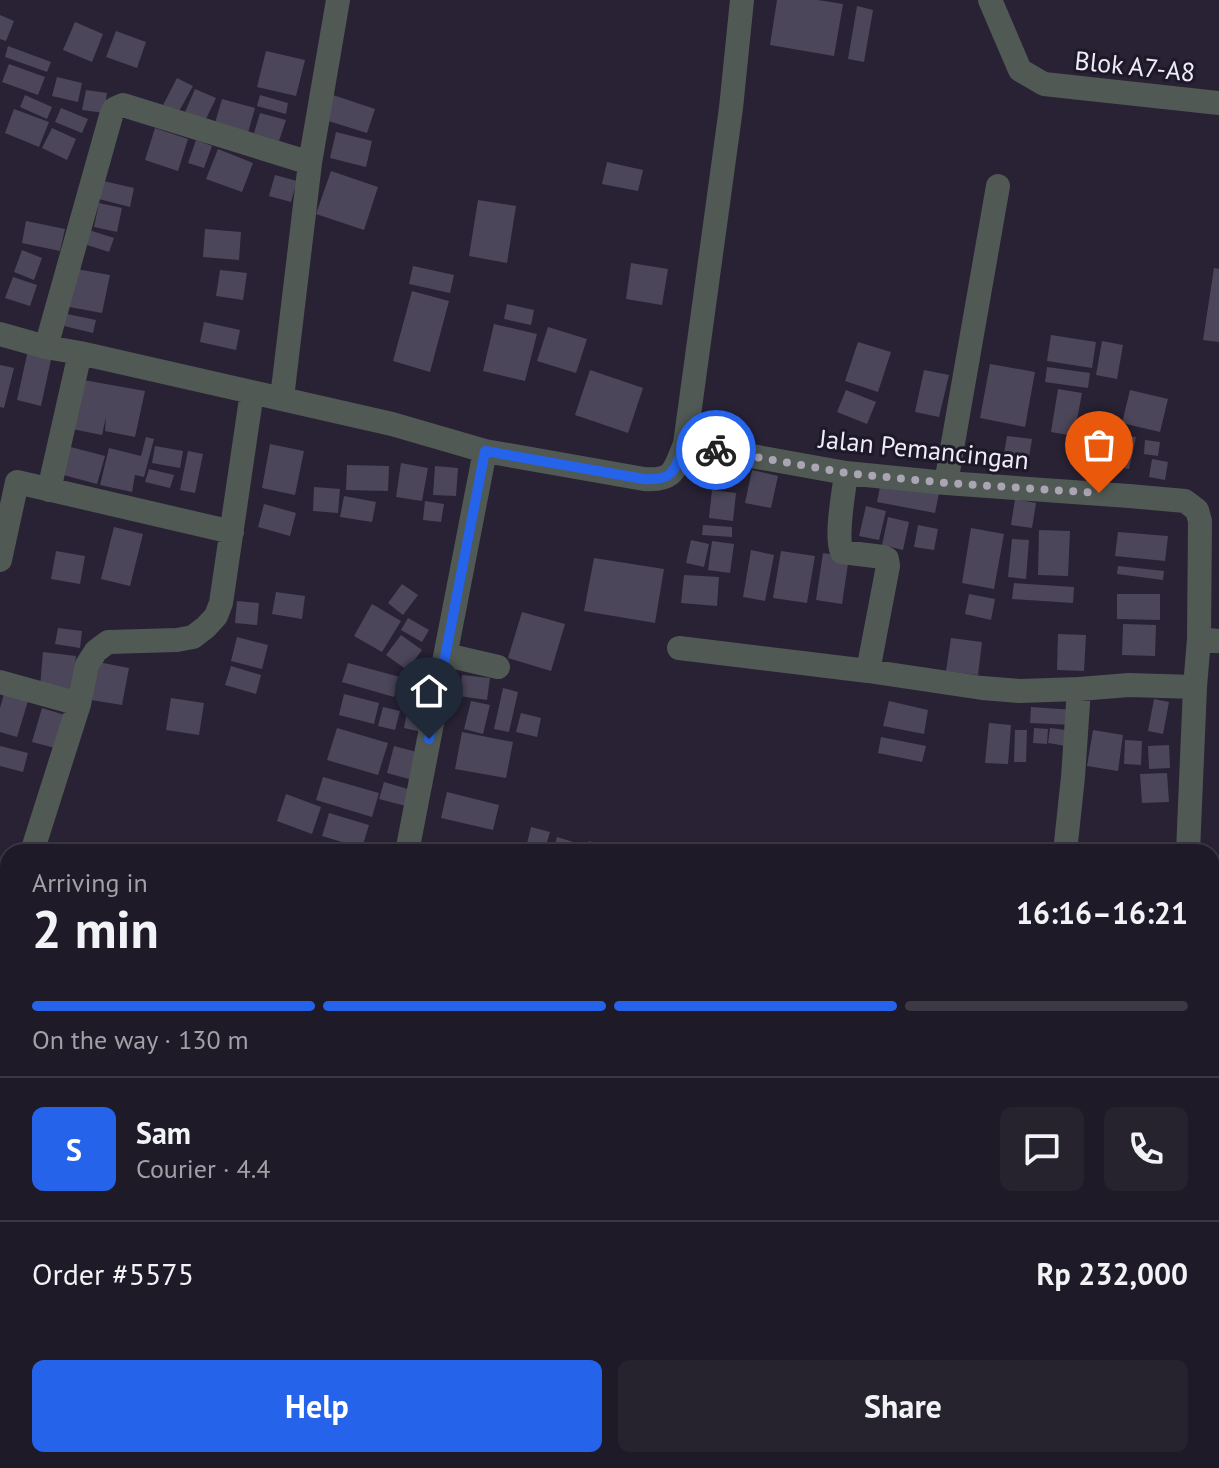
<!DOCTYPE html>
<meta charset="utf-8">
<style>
:root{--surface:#1e1a27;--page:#26232f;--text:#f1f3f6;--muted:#a1a1a7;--line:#3c3844;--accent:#2563eb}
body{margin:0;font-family:"PT Sans",sans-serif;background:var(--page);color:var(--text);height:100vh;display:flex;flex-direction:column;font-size:30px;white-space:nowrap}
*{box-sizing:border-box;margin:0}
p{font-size:26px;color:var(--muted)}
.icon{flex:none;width:44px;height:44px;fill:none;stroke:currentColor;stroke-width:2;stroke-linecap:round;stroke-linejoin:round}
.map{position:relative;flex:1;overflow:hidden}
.sheet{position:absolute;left:0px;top:844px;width:1220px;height:624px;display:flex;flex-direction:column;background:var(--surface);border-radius:24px 24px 0 0;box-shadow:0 2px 6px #0004,0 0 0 2px var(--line)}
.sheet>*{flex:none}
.pin{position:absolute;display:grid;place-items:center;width:68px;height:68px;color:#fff;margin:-82px -34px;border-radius:50% 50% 50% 0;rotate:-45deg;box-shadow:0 0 8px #0007}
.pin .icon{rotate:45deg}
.courier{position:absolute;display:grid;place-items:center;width:80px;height:80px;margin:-40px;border:6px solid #2563eb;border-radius:50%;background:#fff;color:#222;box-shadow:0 2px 10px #0007}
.summary em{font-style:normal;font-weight:800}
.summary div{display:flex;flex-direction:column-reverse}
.summary{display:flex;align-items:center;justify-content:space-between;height:136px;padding:0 32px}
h1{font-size:52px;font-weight:800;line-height:60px}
.bar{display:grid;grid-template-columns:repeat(4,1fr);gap:12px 8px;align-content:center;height:96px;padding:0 32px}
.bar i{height:10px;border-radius:6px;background:var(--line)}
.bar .current{background:var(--accent)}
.bar p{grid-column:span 4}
.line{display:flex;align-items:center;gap:20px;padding:0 32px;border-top:2px solid var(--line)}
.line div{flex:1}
.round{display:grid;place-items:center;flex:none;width:84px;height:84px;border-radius:12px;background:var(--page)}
.action{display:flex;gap:16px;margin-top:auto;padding:16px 32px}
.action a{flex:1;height:92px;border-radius:12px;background:var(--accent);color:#fff;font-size:32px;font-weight:800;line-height:92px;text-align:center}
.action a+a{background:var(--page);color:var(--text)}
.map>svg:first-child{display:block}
.building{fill:#4c465a}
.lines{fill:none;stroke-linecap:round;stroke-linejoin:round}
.minor{stroke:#505954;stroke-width:24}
.done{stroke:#a9a5b3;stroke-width:8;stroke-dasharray:0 14.4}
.route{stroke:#2563eb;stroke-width:10}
.labels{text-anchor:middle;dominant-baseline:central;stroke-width:6;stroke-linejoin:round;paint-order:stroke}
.street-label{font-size:26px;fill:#efecf8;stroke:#1e1929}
</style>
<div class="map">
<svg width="1219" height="1468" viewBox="0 0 1219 1468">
<rect width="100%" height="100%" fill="#282234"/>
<!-- building -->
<path class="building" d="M777,0H818L843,4L834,56L770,45Z
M857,6L873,10L864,62L848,59Z
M0,15L14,21L6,41L0,39Z
M75,22L103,34L92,62L63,50Z
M116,31L146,42L137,68L106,57Z
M8,46L51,62L47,72L5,57Z
M266,51L305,60L296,96L257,87Z
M9,64L45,77L38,95L2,82Z
M57,77L82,83L78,102L52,96Z
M177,78L193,86L177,115L162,107Z
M195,89L216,98L205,121L185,112Z
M86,90L107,93L104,113L82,110Z
M330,94L375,109L367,133L322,119Z
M25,95L52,107L47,119L20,107Z
M260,95L288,103L286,114L257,106Z
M222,99L255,108L248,133L215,123Z
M61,108L88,119L82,133L55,122Z
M14,109L49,122L39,147L5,133Z
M260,113L286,120L279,141L254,133Z
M52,128L76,139L67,160L42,148Z
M155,128L188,139L178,171L145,160Z
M336,132L372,141L366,167L330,158Z
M196,140L212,146L204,168L188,163Z
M218,149L253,163L242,192L206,179Z
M607,162L643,170L638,191L602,184Z
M331,171L378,187L364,230L316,214Z
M275,175L297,181L291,202L269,196Z
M99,180L134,188L130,207L95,198Z
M478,200L516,206L507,263L469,256Z
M99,203L122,208L117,232L94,227Z
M26,221L65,229L60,251L22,243Z
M205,229L241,232L239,260L203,257Z
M89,230L114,238L109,252L84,244Z
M22,250L42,258L34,280L14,272Z
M631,263L668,269L662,305L626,299Z
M413,266L454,275L450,293L409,284Z
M71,268L110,275L102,313L64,306Z
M1214,268L1219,269V342L1203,340Z
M220,270L247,273L243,300L216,296Z
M13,277L37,285L30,306L5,298Z
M412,291L449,301L430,372L393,361Z
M507,304L534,310L531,325L504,319Z
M67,314L96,320L93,333L64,326Z
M204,322L240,330L236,350L200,342Z
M494,324L537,334L525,381L483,371Z
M548,327L587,339L576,373L537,361Z
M1051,335L1096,342L1092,368L1047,361Z
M1102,341L1123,345L1117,379L1096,375Z
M858,342L891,352L878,392L845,381Z
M28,350L52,355L41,406L17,400Z
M990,364L1035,372L1025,427L980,418Z
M0,365L14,368L4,408L0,407Z
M1047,367L1090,373L1088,388L1045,382Z
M590,370L643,388L628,433L575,415Z
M924,370L949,375L939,417L915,412Z
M78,379L145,391L135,437L105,431L106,417L102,435L67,428Z
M1058,389L1082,393L1074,436L1051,432Z
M846,390L876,402L867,424L837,412Z
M1130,390L1168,399L1160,432L1122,423Z
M1082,425L1108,429L1103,466L1077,462Z
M1117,434L1136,437L1129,469L1111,466Z
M1007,436L1032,439L1029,457L1004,454Z
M146,437L154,439L144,477L135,475L132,492L100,485L109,448L141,456Z
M1145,440L1160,442L1158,456L1144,454Z
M270,444L304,451L295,495L262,488Z
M63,445L105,456L97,484L56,473Z
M155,446L183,451L180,468L152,463Z
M188,451L203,454L195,493L180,490Z
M1152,459L1168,462L1165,480L1149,477Z
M401,463L428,468L422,501L396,497Z
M347,465L389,466L388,491L346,490Z
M435,466L458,468L456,496L433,495Z
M149,469L174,475L170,488L145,482Z
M752,470L778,476L771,508L745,503Z
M881,482L939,493L935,513L877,502Z
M314,487L340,489L338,513L313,511Z
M712,490L736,493L733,521L709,518Z
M344,496L376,502L372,522L340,517Z
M1015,499L1036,503L1032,528L1011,525Z
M425,501L444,504L441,522L423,520Z
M264,504L296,513L290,536L258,527Z
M866,506L886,511L879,540L859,536Z
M888,517L909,522L903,550L882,545Z
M703,525L732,527V537L702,535Z
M918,525L938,529L934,550L914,547Z
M114,527L143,534L130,586L101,579Z
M971,528L1004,534L994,589L962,583Z
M1039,530L1070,531L1068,576L1038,575Z
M1118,532L1168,536L1165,561L1115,556Z
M1012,539L1029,540L1026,579L1008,577Z
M691,540L709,544L704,567L686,563Z
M712,541L734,544L730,573L708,570Z
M751,550L774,555L765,601L743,597Z
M56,551L85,556L80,584L51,579Z
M781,551L815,556L807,603L773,598Z
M823,553L849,557L842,604L816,600Z
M594,558L664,569L655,623L584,611Z
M1118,566L1164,571L1163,580L1117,574Z
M684,575L719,577L717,606L681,603Z
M1014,583L1074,587L1073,603L1012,599Z
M402,584L418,595L403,615L388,603Z
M276,592L305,596L302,619L272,614Z
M969,594L995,599L991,620L965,614Z
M1117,594H1160V620L1117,619Z
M237,601L259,603L257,625L235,623Z
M372,604L401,621L382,652L354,636Z
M522,612L565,624L551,671L508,658Z
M408,618L429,630L422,642L401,630Z
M1123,624L1156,625L1155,656L1122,655Z
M58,628L82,631L80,648L55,644Z
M1058,634L1086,635L1084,671L1057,670Z
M401,635L422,650L407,670L386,655Z
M237,637L268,645L262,669L231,661Z
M951,638L982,642L978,675L946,671Z
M43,652L76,656L72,691L40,687Z
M98,662L129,668L122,705L91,700Z
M348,663L400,677L394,697L342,682Z
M231,666L261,675L256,694L225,685Z
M462,675L490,678L487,700L459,696Z
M412,686L430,689L422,732L404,728Z
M503,688L518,692L509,732L494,729Z
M4,694L28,701L17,737L0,732V708Z
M344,694L379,703L374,724L339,715Z
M171,698L204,703L199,735L166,730Z
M1154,699L1169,702L1163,734L1148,731Z
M471,701L490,705L483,734L464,729Z
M889,701L928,710L924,734L883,726Z
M383,707L400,711L395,730L378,726Z
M1031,707L1075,710L1074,725L1030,723Z
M42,708L65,715L55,748L32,742Z
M521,713L541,718L537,737L516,732Z
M989,723L1011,725L1008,764L985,763Z
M337,728L388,743L378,775L327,760Z
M1034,728L1048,729L1047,744L1033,743Z
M1050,728L1074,731L1072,747L1048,743Z
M1015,730H1027L1026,762H1014Z
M1093,730L1123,735L1118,771L1087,766Z
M462,732L513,742L506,778L455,769Z
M881,737L926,746L922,762L878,753Z
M1125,740L1142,741L1141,765L1124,764Z
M1169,745L1170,768L1149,769L1148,746Z
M0,746L28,753L23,772L0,766Z
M394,746L417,752L409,779L387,773Z
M1167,773L1169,802L1142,803L1140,774Z
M323,777L379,793L372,817L316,800Z
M384,782L411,790L406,806L379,799Z
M447,792L499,805L493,830L441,818Z
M286,794L321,807L312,834L277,821Z
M329,813L369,825L362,848L322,836Z
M531,827L550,832L544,852H525Z
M557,837L580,844L577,852H553Z
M589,841L611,849L610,852H585Z
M1212,1021L1219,1022V1060L1212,1059Z
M1212,1065L1219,1066V1097L1212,1096Z
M1212,1155H1219V1202L1212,1201Z
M1,1173L8,1175V1215L0,1213Z
M1212,1205H1219V1236H1212Z
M492,1460H555L550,1468H505Z"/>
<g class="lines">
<!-- minor -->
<path class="minor" d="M990,0L1020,70L1044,84L1219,103
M0,334L46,347L80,353L392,424L485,451L644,479C675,481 674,470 685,444L731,108L742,0
M46,347L111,116L114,109L123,105L310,163
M282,398L310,163L338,0
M685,444L846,473L946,483L1129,496L1185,501L1197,510L1200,521L1199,639L1219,641
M846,473C844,492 835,536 842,552L883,557L887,559L888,566L868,671
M946,483L998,186
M49,490L80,353
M0,560L17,482L232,532
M679,648L868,671L982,688L1020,691L1079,689L1129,685L1195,687
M446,655L498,667
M0,682L79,704
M32,852L79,704L87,665L96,651L108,642L177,640L193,637L206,627L216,616L221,603L252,392
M407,852L485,451
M1065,852L1073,777L1079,689
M1188,852L1195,687L1199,639
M0,892L8,893
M0,961L8,935
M0,1127L8,1129
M1212,1144L1219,1145
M1212,1429H1219
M265,1468L268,1460
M1146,1468L1147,1460"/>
</g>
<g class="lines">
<!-- done -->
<path class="done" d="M716,450L846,473L946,483L1099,493"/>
<!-- route -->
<path class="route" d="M429,739L485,451L644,479C675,481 674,470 685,444L716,450"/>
</g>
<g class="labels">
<!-- street labels -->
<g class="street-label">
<text transform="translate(1135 66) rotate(6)">Blok A7-A8</text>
<text transform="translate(924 449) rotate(6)">Jalan Pemancingan</text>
</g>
</g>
</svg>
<div class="pin" style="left:1099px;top:493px;background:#ea580c"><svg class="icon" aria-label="bag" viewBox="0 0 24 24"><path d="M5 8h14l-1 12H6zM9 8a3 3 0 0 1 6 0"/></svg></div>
<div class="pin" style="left:429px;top:739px;background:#1f2937"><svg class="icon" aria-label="home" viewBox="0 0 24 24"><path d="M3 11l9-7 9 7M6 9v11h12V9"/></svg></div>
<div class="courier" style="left:716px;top:450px"><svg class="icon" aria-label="bike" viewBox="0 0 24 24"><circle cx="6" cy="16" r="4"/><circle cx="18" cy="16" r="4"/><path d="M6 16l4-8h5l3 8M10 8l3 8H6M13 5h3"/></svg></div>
<section class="sheet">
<div class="summary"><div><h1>2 min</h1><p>Arriving in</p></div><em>16:16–16:21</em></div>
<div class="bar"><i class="current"></i><i class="current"></i><i class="current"></i><i></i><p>On the way · 130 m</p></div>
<div class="line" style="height:144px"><b class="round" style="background:var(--accent);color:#fff">S</b><div><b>Sam</b><p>Courier · 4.4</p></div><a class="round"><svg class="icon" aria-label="chat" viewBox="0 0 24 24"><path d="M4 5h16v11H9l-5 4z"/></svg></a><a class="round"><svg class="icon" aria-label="phone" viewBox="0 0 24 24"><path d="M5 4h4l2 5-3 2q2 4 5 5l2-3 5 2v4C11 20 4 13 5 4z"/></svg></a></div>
<div class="line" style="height:104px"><div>Order #5575</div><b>Rp 232,000</b></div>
<div class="action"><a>Help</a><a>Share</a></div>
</section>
</div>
